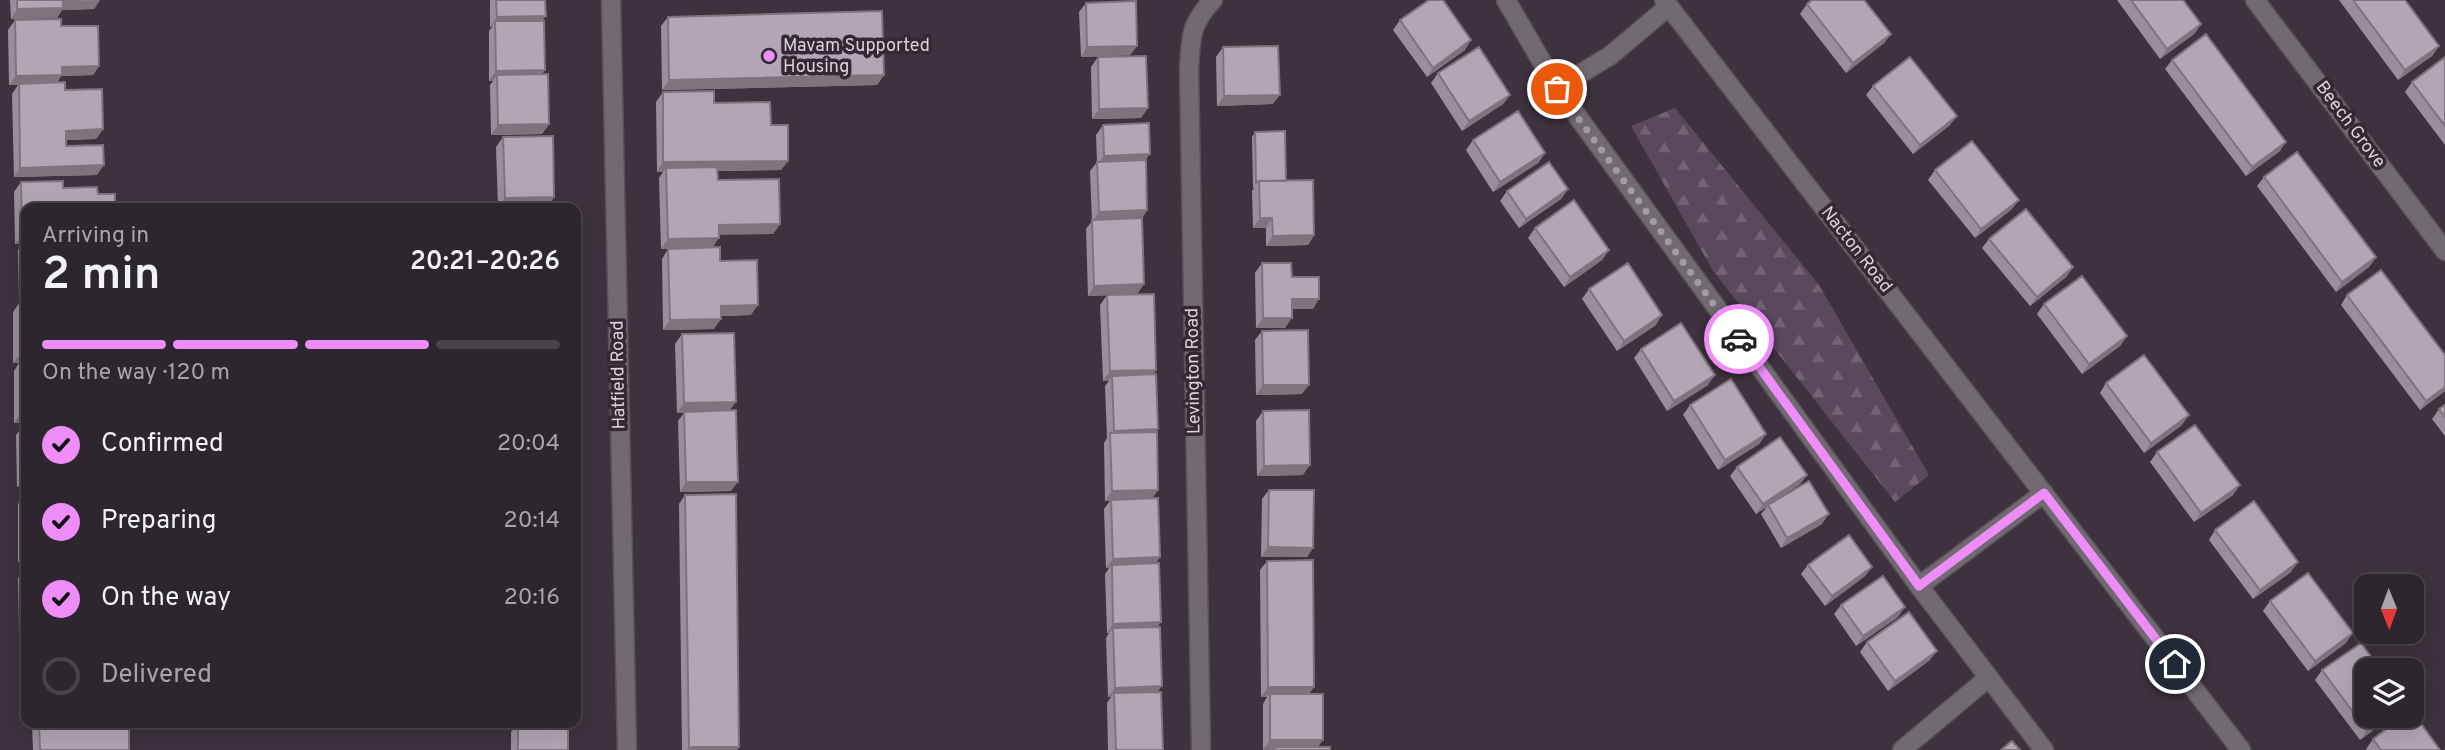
<!DOCTYPE html>
<meta charset="utf-8">
<style>
:root{--surface:#2e262e;--page:#3a323a;--text:#f1f3f6;--muted:#a7a5aa;--line:#49434a;--accent:#ee8cf8}
body{margin:0;font-family:Overpass,sans-serif;background:var(--page);color:var(--text);height:100vh;display:flex;flex-direction:column;font-size:26px;white-space:nowrap}
*{box-sizing:border-box;margin:0}
p{font-size:23px;color:var(--muted)}
.icon{flex:none;width:38px;height:38px;fill:none;stroke:currentColor;stroke-width:2;stroke-linecap:round;stroke-linejoin:round}
.map{position:relative;flex:1;overflow:hidden}
.details{position:absolute;left:21px;top:203px;width:560px;height:525px;display:flex;flex-direction:column;background:var(--surface);border-radius:14px;box-shadow:0 7px 28px #0002,0 0 0 2px var(--line)}
.details>*{flex:none}
.needle{width:46px;rotate:179deg}
.tools{position:absolute;left:2354px;top:574px;display:grid;gap:14px}
.tools a{display:grid;place-items:center;width:70px;height:70px;border-radius:14px;background:var(--surface);box-shadow:0 7px 28px #0002,0 0 0 2px var(--line);font-size:35px}
.pin{position:absolute;display:grid;place-items:center;width:60px;height:60px;color:#fff;margin:-30px;border:4px solid #fff;border-radius:50%;box-shadow:0 2px 7px #0007}
.courier{position:absolute;display:grid;place-items:center;width:70px;height:70px;margin:-35px;border:5px solid #ee8cf8;border-radius:50%;background:#fff;color:#222;box-shadow:0 2px 9px #0007}
.head em{font-style:normal;font-weight:600}
.head div{display:flex;flex-direction:column-reverse}
.head{display:flex;align-items:center;justify-content:space-between;height:119px;padding:0 21px}
h1{font-size:46px;font-weight:600;line-height:52px}
.bar{display:grid;grid-template-columns:repeat(4,1fr);gap:10px 7px;align-content:center;height:84px;padding:0 21px}
.bar i{height:9px;border-radius:5px;background:var(--line)}
.bar .active{background:var(--accent)}
.bar p{grid-column:span 4}
ol{padding:0 21px;list-style:none}
li{display:flex;align-items:center;gap:21px;height:77px}
li p{margin-inline-start:auto}
li .icon{padding:7px;border-radius:50%;background:var(--accent);color:#111;stroke-width:4}
li:last-child{color:var(--muted)}
li i{width:38px;height:38px;border:4px solid var(--line);border-radius:50%}
.map>svg:first-child{display:block}
.forest{fill:url(#forest-firs)}
.lines{fill:none;stroke-linecap:round;stroke-linejoin:round}
.minor-casing{stroke:#594f5a;stroke-width:21}
.minor{stroke:#716b71;stroke-width:18}
.wall{fill:#998e9b}
.shaded-wall{fill:#7d747e}
.building{fill:#b2a5b4;stroke:#7d747e;stroke-width:2}
.done{stroke:#a39ba4;stroke-width:7;stroke-dasharray:0 12.6}
.route{stroke:#ee8cf8;stroke-width:9}
.poi-dot{fill:#ee8cf8;stroke:#332834;stroke-width:2.5}
.labels{text-anchor:middle;dominant-baseline:central;stroke-width:7;stroke-linejoin:round;paint-order:stroke}
.poi-label{font-size:18px;fill:#dad3db;stroke:#332834;text-anchor:start}
.street-label{font-size:18px;fill:#dad3db;stroke:#332834}
</style>
<div class="map">
<svg width="2445" height="750" viewBox="0 0 2445 750">
<defs>
<pattern id="forest-firs" width="22" height="20" patternUnits="userSpaceOnUse" patternTransform="scale(1.75)"><rect width="22" height="20" fill="#5b485d"/><path d="M5 1l3.5 6h-7zM16 11l3.5 6h-7z" fill="#726274"/></pattern>
</defs>
<rect width="100%" height="100%" fill="#3d323e"/>
<!-- forest -->
<path class="forest" d="M1675,108L1819,285L1929,475L1895,502L1713,271L1631,126Z"/>
<g class="lines">
<!-- minor casing -->
<g class="minor-casing">
<path id="minor" d="M611,0L627,750
M1506,0L1557,88L1919,586L2044,750
M1664,0L2241,750
M2255,0L2445,251
M1557,88L1611,55L1668,7
M1919,586L2044,493
M1201,750L1189,69C1191,37 1190,24 1213,0
M1902,750L1988,678"/>
</g>
<!-- minor -->
<use href="#minor" class="minor"/>
</g>
<!-- wall -->
<path class="wall" d="M10,0H100L94,9L62,10L57,18L11,19Z
M490,0H545L542,21L545,70L542,74L549,124L542,134L491,135L490,85L493,81H489V31L492,27H490Z
M2117,0H2183L2201,24L2194,34L2160,59Z
M2339,0H2405L2439,46L2432,56L2398,80Z
M1086,3L1137,46L1130,55L1081,57L1079,12Z
M1807,4L1891,34L1884,43L1846,73L1800,14Z
M668,17L884,75L877,85L662,90L661,26Z
M15,20L61,26L99,66L93,75L61,76L57,83L103,129L96,139L66,140V146L97,175L14,177L12,94L18,85H9L8,30Z
M1400,20L1465,50L1427,77L1393,30Z
M1223,47L1273,104L1217,106L1216,57Z
M1098,57L1141,118L1092,119L1091,67Z
M2445,57V145L2405,92L2412,82Z
M2172,60L2280,151L2246,176L2165,69Z
M1438,73L1510,95L1503,104L1462,131L1431,83Z
M1873,86L1950,125L1913,154L1866,95Z
M663,92L714,103L771,125L788,161L781,170L718,171V180L780,224L773,234H719L713,248L751,315L721,316L714,329L663,330L662,259L668,249H676H661L659,178L663,172H657L656,102Z
M1103,125L1146,160L1147,210L1142,218L1144,284L1137,294L1088,296L1086,229L1092,221L1090,171L1097,162L1096,135Z
M1255,132L1286,181L1314,235L1308,245L1266,246V228H1253L1252,191L1254,188H1253L1252,137Z
M503,137L554,197L550,203L555,208H498L496,147Z
M1473,140L1545,153L1538,163L1493,192L1466,150Z
M1935,170L2012,209L1975,238L1928,180Z
M2264,177L2376,257L2369,267L2336,292L2257,186Z
M21,182L98,194L26,208V301H19L18,250L22,243L15,244L14,192Z
M1568,189L1561,199L1519,228L1500,201L1507,191Z
M1535,228L1609,250L1602,260L1564,287L1528,238Z
M1989,239L2073,267L2066,277L2030,306L1982,248Z
M1262,263L1292,277L1313,309H1292L1285,328H1256L1255,273Z
M1589,289L1656,325L1617,351L1582,299Z
M1107,295L1156,370L1153,375L1158,490L1152,498L1156,563L1158,692L1163,750H1108L1107,703L1111,697H1108L1106,638L1109,633H1107L1105,574L1109,568H1106L1104,509L1110,501H1105L1104,443L1107,438L1105,386L1109,381H1103L1100,305Z
M2347,295L2445,391L2420,410L2341,305Z
M20,302L26,422L14,423V371L19,363H13V312Z
M2044,304L2127,336L2120,346L2082,374L2037,314Z
M1262,331L1302,394L1256,395L1255,340Z
M682,334L730,410L731,491L680,492L678,421L684,413H677L675,344Z
M1641,349L1708,385L1667,411L1634,358Z
M2106,383L2182,425L2144,453L2100,393Z
M1690,405L1766,434L1759,444L1718,470L1683,415Z
M2445,405V436L2432,419L2439,409Z
M1263,411L1303,475L1257,476L1256,421Z
M23,426H26V487H17L16,435Z
M2157,452L2233,495L2194,522L2150,462Z
M1737,467L1807,475L1800,484L1778,499L1822,524L1781,548L1761,514L1767,507L1756,514L1730,476Z
M1269,490L1313,548L1307,557H1261L1262,499Z
M25,494L26,562H18V504Z
M685,495L739,747L737,750H682L679,504Z
M2215,530L2291,572L2253,599L2209,540Z
M1267,561L1309,694L1318,747L1330,750H1263V704L1267,697H1261L1260,570Z
M1808,565L1872,567L1865,576L1825,606L1801,574Z
M25,569H26V631H19L18,578Z
M2270,601L2346,643L2308,671L2263,611Z
M1841,605L1898,617L1856,646L1834,614Z
M1867,642L1930,660L1888,691L1860,652Z
M2322,670L2366,716H2393L2360,740L2315,680Z
M32,723H129V750H33Z
M518,723L568,750H511V732Z
M2373,739L2440,750H2367L2366,749Z"/>
<!-- shaded-wall -->
<path class="shaded-wall" d="M100,0L94,9L62,10L57,18L11,19L17,9L63,1Z
M546,16L539,26L495,21L492,27H490L497,17Z
M2201,24L2194,34L2160,59L2167,49Z
M1891,34L1884,43L1846,73L1853,63Z
M1471,40L1465,50L1427,77L1433,68Z
M1137,46L1130,55L1081,57L1087,47Z
M2439,46L2432,56L2398,80L2405,70Z
M99,66L93,75L61,76L55,84L9,85L16,76L62,67Z
M545,70L538,79L497,75L493,81H489L496,71Z
M884,75L877,85L662,90L669,80Z
M1280,95L1273,104L1217,106L1224,96Z
M1510,95L1503,104L1462,131L1469,121Z
M1148,108L1141,118L1092,119L1099,109Z
M1957,116L1950,125L1913,154L1920,145Z
M549,124L542,134L491,135L498,125Z
M103,129L96,139L59,140L66,131Z
M2286,142L2280,151L2246,176L2252,167Z
M1545,153L1538,163L1493,192L1500,182Z
M1150,154L1143,164L1097,165L1104,156Z
M788,161L781,170L666,172V168L663,172H657L663,162Z
M104,165L97,175L14,177L20,168Z
M1568,189L1561,199L1519,228L1526,219Z
M554,197L548,207L505,204L502,208H498L505,198Z
M2019,200L2012,209L1975,238L1981,229Z
M1147,210L1141,220L1092,222L1099,212Z
M1260,218H1272L1266,228H1253Z
M780,224L773,234L712,235L719,225Z
M22,234H26V243L25,240L22,243L15,244Z
M1314,235L1308,245L1266,246L1273,236Z
M719,238L712,248L661,249L668,239Z
M1609,250L1602,260L1564,287L1570,277Z
M2376,257L2369,267L2336,292L2342,282Z
M2073,267L2066,277L2030,306L2037,297Z
M1144,284L1137,294L1088,296L1094,286Z
M25,292L26,301H19Z
M1292,299H1319L1313,309H1285Z
M758,305L751,315L714,316L721,306Z
M1662,315L1656,325L1617,351L1624,341Z
M1263,318H1292L1285,328H1256Z
M721,319L714,329L663,330L670,320Z
M2127,336L2120,346L2082,374L2089,364Z
M20,354H26V363L21,361L19,363H13Z
M1156,370L1149,380L1112,376L1109,381H1103L1110,371Z
M1715,375L1708,385L1667,411L1674,401Z
M1263,385H1309L1302,394L1256,395Z
M2445,387V391L2420,410L2426,401Z
M736,402L729,411L677,413L684,403Z
M21,413H26V422L14,423Z
M2189,415L2182,425L2144,453L2151,443Z
M1158,429L1151,439L1111,436L1114,431Z
M1766,434L1759,444L1718,470L1725,460Z
M1310,465L1303,475L1257,476L1264,466Z
M1807,475L1800,484L1756,514L1763,504Z
M24,477H26V487H17Z
M686,482H738L731,491L680,492Z
M2240,485L2233,495L2194,522L2201,513Z
M1158,490L1152,499L1105,501L1112,491Z
M1829,514L1822,524L1781,548L1787,538Z
M1268,547L1313,548L1307,557H1261Z
M25,553H26V562H18Z
M1160,557L1154,567L1112,565L1109,568H1106L1113,559Z
M2298,562L2291,572L2253,599L2260,590Z
M1872,567L1865,576L1825,606L1832,596Z
M1905,607L1898,617L1856,646L1863,636Z
M26,622V631H19Z
M1161,622L1154,632L1113,628L1109,633H1107L1113,624Z
M2353,633L2346,643L2308,671L2315,661Z
M1937,651L1930,660L1888,691L1895,681Z
M1162,686L1155,696L1114,693L1111,697H1108L1115,688Z
M1268,687H1314L1307,697L1270,694L1267,697H1261Z
M2387,716H2393L2360,740L2367,731Z
M1270,740H1323L1316,750L1275,747L1273,750H1263Z
M689,747H739L737,750H687Z"/>
<!-- building -->
<path class="building" d="M17,0H82L63,1V8L17,9Z
M496,0H545L546,16L497,17Z
M1429,0H1443L1471,40L1433,68L1400,20Z
M1812,0H1864L1891,34L1853,63L1807,4Z
M2131,0H2183L2201,24L2167,49Z
M2353,0H2405L2439,46L2405,70Z
M1136,1L1137,46L1087,47L1086,3Z
M882,11L884,75L669,80L668,17Z
M61,19V26H98L99,66L62,67V75L16,76L15,20Z
M495,21H544L545,70L496,71Z
M2206,34L2286,142L2252,167L2172,60Z
M1278,46L1280,95L1224,96L1223,47Z
M1479,47L1510,95L1469,121L1438,73Z
M1146,56L1148,108L1099,109L1098,57Z
M1910,57L1957,116L1920,145L1873,86Z
M2445,57V126L2412,82Z
M548,74L549,124L498,125L497,75Z
M65,82V90L102,89L103,129L66,131V146L103,145L104,165L20,168L19,84Z
M714,91V103L770,102L771,125H788V161L663,162V92Z
M1518,111L1545,153L1500,182L1473,140Z
M1149,123L1150,154L1104,156L1103,125Z
M1285,131L1286,181H1259L1256,183L1255,132Z
M553,136L554,197L505,198L503,137Z
M1972,141L2019,200L1981,229L1935,170Z
M2297,152L2376,257L2342,282L2264,177Z
M1146,160L1147,210L1099,212L1097,162Z
M1549,162L1568,189L1526,219L1507,191Z
M717,167L718,180L779,179L780,224L719,225V238L668,239L666,168Z
M1313,180L1314,235L1273,236L1272,218H1260L1259,181Z
M63,181V188L97,187L98,194H115V208H26V234H22L21,182Z
M1574,200L1609,250L1570,277L1535,228Z
M555,203V208H505V204Z
M2026,209L2073,267L2037,297L1989,239Z
M1142,218L1144,284L1094,286L1092,220Z
M25,240H26V292H25Z
M720,247V261L757,260L758,305L721,306V319L670,320L668,249Z
M1262,263H1291L1292,277H1319V299H1292V318H1263Z
M1628,263L1662,315L1624,341L1589,289Z
M2381,270L2445,355V387L2426,401L2347,295Z
M2082,276L2127,336L2089,364L2044,304Z
M1154,294L1156,370L1110,371L1107,295Z
M20,302H26V354H20Z
M1681,323L1715,375L1674,401L1641,349Z
M1308,330L1309,385H1263L1262,331Z
M734,333L736,402L684,403L682,334Z
M2144,355L2189,415L2151,443L2106,383Z
M21,361H26V413H21Z
M1156,374L1158,429L1114,431L1112,376Z
M1731,379L1766,434L1725,460L1690,405Z
M2445,405V417L2439,409Z
M736,410L738,482H686L684,412Z
M1309,410L1310,465L1264,466L1263,411Z
M2195,425L2240,485L2201,513L2157,452Z
M23,426H26V477H24Z
M1157,432L1158,490L1112,491L1110,433Z
M1780,437L1807,475L1763,504L1737,467Z
M1809,481L1829,514L1787,538L1768,505Z
M1269,490H1314L1313,548L1268,547Z
M25,494H26V553H25Z
M736,494L739,747H689L685,495Z
M1158,498L1160,557L1113,559L1111,500Z
M2254,501L2298,562L2260,590L2215,530Z
M1849,535L1872,567L1832,596L1808,565Z
M1313,560L1314,687H1268L1267,561Z
M1159,563L1161,622L1113,624L1112,565Z
M2308,573L2353,633L2315,661L2270,601Z
M1883,576L1905,607L1863,636L1841,605Z
M1909,612L1937,651L1895,681L1867,642Z
M1160,627L1162,686L1115,688L1113,628Z
M2361,643L2381,670H2366V716H2387L2367,731L2322,670Z
M1161,692L1163,750H1116L1114,693Z
M1270,694H1323V740H1270Z
M2412,711L2440,750H2381L2373,739L2404,716H2412Z
M39,723H129V750H40Z
M518,723H568V750H518Z
M2012,741L2020,750H2001Z
M1275,747H1330V750H1275Z"/>
<g class="lines">
<!-- done -->
<path class="done" d="M1557,89L1739,339"/>
<!-- route -->
<path class="route" d="M1739,339L1919,586L2044,493L2175,664"/>
</g>
<!-- markers -->
<circle class="poi-dot" cx="769" cy="56" r="7"/>
<g class="labels">
<!-- poi labels -->
<g class="poi-label">
<text x="783" y="46">Mavam Supported<tspan x="783" dy="21">Housing</tspan></text>
</g>
<!-- street labels -->
<g class="street-label">
<text transform="translate(2350 125) rotate(53)">Beech Grove</text>
<text transform="translate(1856 250) rotate(52)">Nacton Road</text>
<text transform="translate(1194 371) rotate(-91)">Levington Road</text>
<text transform="translate(619 375) rotate(-91)">Hatfield Road</text>
</g>
</g>
</svg>
<div class="tools">
<a><svg class="needle" viewBox="-14 -14 28 28"><path d="M0-13l5 13h-10z" fill="#e53935"/><path d="M0 13l5-13h-10z" fill="#a7a5aa"/></svg></a>
<a><svg class="icon" aria-label="layers" viewBox="0 0 24 24"><path d="M12 4l9 5-9 5-9-5zM3 14l9 5 9-5"/></svg></a>
</div>
<div class="pin" style="left:1557px;top:89px;background:#ea580c"><svg class="icon" aria-label="bag" viewBox="0 0 24 24"><path d="M5 8h14l-1 12H6zM9 8a3 3 0 0 1 6 0"/></svg></div>
<div class="pin" style="left:2175px;top:664px;background:#1f2937"><svg class="icon" aria-label="home" viewBox="0 0 24 24"><path d="M3 11l9-7 9 7M6 9v11h12V9"/></svg></div>
<div class="courier" style="left:1739px;top:339px"><svg class="icon" aria-label="car" viewBox="0 0 24 24"><path d="M5 17H2v-5l4-1 3-4h7l3 4 3 1v5h-3M9 17h6M6 11h13"/><circle cx="7" cy="17" r="2"/><circle cx="17" cy="17" r="2"/></svg></div>
<section class="details">
<div class="head"><div><h1>2 min</h1><p>Arriving in</p></div><em>20:21–20:26</em></div>
<div class="bar"><i class="active"></i><i class="active"></i><i class="active"></i><i></i><p>On the way · 120 m</p></div>
<ol>
<li><svg class="icon" aria-label="check" viewBox="0 0 24 24"><path d="M5 12l5 5 9-10"/></svg>Confirmed<p>20:04</p></li>
<li><svg class="icon" aria-label="check" viewBox="0 0 24 24"><path d="M5 12l5 5 9-10"/></svg>Preparing<p>20:14</p></li>
<li><svg class="icon" aria-label="check" viewBox="0 0 24 24"><path d="M5 12l5 5 9-10"/></svg>On the way<p>20:16</p></li>
<li><i></i>Delivered</li>
</ol>
</section>
</div>
